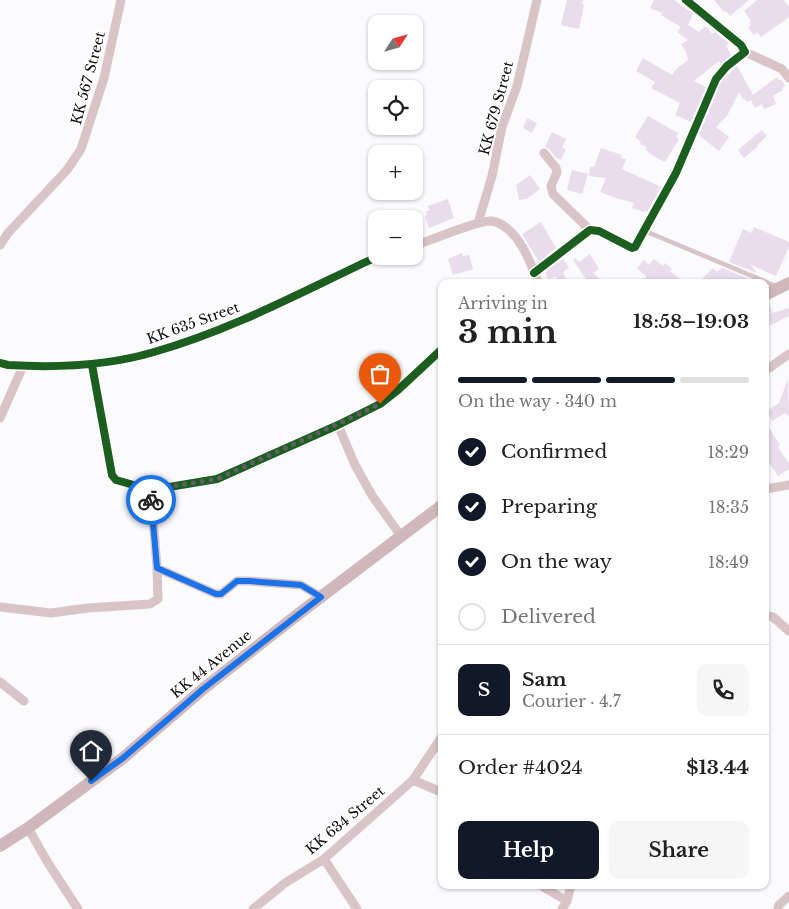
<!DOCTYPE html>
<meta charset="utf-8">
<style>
:root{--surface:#fff;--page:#f6f6f6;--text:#222;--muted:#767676;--line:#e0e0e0;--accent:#111827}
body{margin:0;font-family:"Libre Baskerville",serif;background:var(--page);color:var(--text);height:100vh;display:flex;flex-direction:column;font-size:19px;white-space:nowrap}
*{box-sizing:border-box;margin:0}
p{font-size:16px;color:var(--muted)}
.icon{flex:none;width:28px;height:28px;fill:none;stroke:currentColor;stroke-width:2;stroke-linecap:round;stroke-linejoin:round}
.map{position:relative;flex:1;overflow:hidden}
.panel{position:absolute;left:438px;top:279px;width:331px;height:610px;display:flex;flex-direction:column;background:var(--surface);border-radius:10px;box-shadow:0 1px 4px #0004}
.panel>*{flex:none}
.needle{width:32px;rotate:54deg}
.controls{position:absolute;left:368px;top:15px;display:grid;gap:10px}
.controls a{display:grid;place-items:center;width:55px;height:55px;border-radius:10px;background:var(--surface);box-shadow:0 1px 4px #0004;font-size:25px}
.pin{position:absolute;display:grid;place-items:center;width:42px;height:42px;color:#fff;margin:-51px -21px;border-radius:50% 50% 50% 0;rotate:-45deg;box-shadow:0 0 5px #0007}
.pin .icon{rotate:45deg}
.courier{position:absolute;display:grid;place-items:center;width:50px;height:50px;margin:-25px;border:4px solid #1a73e8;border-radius:50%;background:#fff;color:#222;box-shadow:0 1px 6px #0007}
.overview em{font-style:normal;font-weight:700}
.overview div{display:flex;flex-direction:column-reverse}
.overview{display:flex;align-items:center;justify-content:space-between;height:85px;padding:0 20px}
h1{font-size:32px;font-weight:700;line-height:38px}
.bar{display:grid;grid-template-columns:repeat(4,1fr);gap:8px 5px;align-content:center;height:60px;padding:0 20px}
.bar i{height:6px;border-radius:4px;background:var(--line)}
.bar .selected{background:var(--accent)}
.bar p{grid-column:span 4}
.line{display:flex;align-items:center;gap:12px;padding:0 20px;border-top:1px solid var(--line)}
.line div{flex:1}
.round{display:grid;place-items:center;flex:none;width:52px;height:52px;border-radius:10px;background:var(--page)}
ol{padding:0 20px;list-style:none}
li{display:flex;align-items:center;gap:15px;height:55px}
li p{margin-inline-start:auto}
li .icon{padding:5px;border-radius:50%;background:var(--accent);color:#fff;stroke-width:4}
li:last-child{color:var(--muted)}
li i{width:28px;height:28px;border:2px solid var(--line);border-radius:50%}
.button{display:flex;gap:10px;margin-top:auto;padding:10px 20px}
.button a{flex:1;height:58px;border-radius:10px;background:var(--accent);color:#fff;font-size:20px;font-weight:700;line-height:58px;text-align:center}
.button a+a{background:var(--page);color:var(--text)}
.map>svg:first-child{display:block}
.building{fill:#e8dced}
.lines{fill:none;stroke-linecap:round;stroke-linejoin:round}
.service{stroke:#d8c3c6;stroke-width:4.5}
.minor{stroke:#d8c3c6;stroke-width:9}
.secondary{stroke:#d0b7bb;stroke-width:12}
.cycleway-casing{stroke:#fff;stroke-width:11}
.cycleway{stroke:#1b5e20;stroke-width:8}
.done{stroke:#625f64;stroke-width:5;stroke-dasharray:0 9}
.route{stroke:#1a73e8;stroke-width:6}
.labels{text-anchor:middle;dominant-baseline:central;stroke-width:4;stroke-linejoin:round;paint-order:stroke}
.street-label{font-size:14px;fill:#100c12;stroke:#fff}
</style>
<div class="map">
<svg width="789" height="909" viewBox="0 0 789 909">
<rect width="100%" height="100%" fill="#fbfafc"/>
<!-- building -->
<path class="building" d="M567,0H583L582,4L584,5L579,29L561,25Z
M654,0H674L693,14L688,25L699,32L706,26L712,34L715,32L729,43L726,46L731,55L721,64L719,61L694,81L706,87L691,122L675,115L680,103L651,88L655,82L636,71L643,58L672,75L676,69L688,60L686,52L681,44L688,40L677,32L681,27L661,15L662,13L650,8Z
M714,0H749L730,16L726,11L724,12Z
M757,0H784L789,7V17L761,37L757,32L754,35L748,27L751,25L749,23L751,21L744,11Z
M737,66L753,95L777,77L779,80L781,79L785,86L782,88L783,90L773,96L776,104L764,109L762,104L755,108L751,100L747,102L745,99L744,100L739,92L727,116L716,127L729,137L719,151L699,135L721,82Z
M648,116L678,133L676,137L679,139L665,162L650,154L645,149L647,147L640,144L641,142L635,137Z
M527,118L537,123L532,133L523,128Z
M762,130L767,136L757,145L758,146L744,158L738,150Z
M552,132L566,139L562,148L566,149L561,160L556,158L549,149L545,147Z
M601,148L622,155L621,158L626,159L622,169L661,187L647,212L645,210L644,212L632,208L634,203L616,198L600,192L606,178L589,176L590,167H594Z
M572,170L588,174L582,194L567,190Z
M530,175L540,189L527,199L519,200L516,185Z
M448,199L454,218L429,228L425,216L427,215L426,211L429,210L428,206Z
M541,222L556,248L539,262L522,234Z
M754,227L789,242V247L776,276L751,265L757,273L729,262L743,229L751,233Z
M462,253L463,256L469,255L473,269L453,275L448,259Z
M590,254L599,269L593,273L604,282H588L573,260L575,258L579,262Z
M563,259L569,268L563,272L567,282H558L556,276L548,279L545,272Z
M654,259L663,266L665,263L672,269L670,271L684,282H639L647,277L637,268L644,260L649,265Z
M713,268L717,272L722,268L757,282H699Z
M769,302L772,313L789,308V316L765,328V303Z
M788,379L789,416L785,413L772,421L767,411L779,403Z
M765,422L780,445L778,447L789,464V469L778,476L765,457Z"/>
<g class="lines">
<!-- service -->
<path class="service" d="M645,231L776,286"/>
<!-- minor -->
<path class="minor" d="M745,52L782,69L789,78
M544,153L556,168L557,172L551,186L553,194L590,230
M478,223L492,176L502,127L517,86L537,0
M0,245L8,233L67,170L81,149L104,78L121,0
M414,246C429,241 478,220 491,221C517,225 530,261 538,282
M534,273L590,230L599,231L632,248L635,247L676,173L716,79L727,66L745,52L741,45L686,0
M0,363L8,365C57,368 107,366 154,352C229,331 300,293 370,260L382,256
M92,365L112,475L116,480L151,490L217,479L338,425L380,404L398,390L441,350
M765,371L789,354
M0,418L23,366
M338,425L355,465L373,497L401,536
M765,489L789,485
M157,568L216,594H221L237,581H249L301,585L321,597
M0,607L51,613L88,608L150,604L158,599L157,568L151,490
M765,615L773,617L789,631
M0,682L24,701
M413,780L441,792
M28,828L48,863L78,909
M324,859L357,909
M540,885L567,901
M253,909L285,883L324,859L413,780L441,738
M562,909L567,901L571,885
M778,909L779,905L789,896"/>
<!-- secondary -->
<path class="secondary" d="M765,295L789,283
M0,846L28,828L123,758L203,689L301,612L441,506"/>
<!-- cycleway casing -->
<g class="cycleway-casing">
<path id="cycleway" d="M534,273L590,230L599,231L632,248L635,247L676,173L716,79L727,66L745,52L741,45L686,0
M0,363L8,365C57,368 107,366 154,352C229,331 300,293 370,260L382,256
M92,365L112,475L116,480L151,490L217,479L338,425L380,404L398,390L441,350"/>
</g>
<!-- cycleway -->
<use href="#cycleway" class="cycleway"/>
</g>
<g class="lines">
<!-- done -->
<path class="done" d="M151,500L150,490L217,479L338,424L380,404"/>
<!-- route -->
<path class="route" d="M91,781L123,758L203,689L321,597L301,585L249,581H237L221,594H216L157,568L151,500"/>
</g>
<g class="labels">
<!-- street labels -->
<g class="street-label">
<text transform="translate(88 78) rotate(-75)">KK 567 Street</text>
<text transform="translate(496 108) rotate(-75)">KK 679 Street</text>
<text transform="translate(193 323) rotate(-20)">KK 635 Street</text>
<text transform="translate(211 664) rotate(-39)">KK 44 Avenue</text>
<text transform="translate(345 820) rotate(-40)">KK 634 Street</text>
</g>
</g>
</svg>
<div class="controls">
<a><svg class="needle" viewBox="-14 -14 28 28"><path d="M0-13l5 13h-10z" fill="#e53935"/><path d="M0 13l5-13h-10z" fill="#767676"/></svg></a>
<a><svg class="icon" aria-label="locate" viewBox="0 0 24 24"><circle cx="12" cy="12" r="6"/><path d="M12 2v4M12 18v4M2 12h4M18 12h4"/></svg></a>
<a>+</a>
<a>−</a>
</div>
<div class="pin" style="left:380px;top:404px;background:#ea580c"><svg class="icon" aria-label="bag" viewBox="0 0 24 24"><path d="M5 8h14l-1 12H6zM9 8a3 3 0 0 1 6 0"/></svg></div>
<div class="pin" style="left:91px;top:781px;background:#1f2937"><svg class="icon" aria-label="home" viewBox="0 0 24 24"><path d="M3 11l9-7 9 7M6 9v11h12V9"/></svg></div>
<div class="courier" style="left:151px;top:500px"><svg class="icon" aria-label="bike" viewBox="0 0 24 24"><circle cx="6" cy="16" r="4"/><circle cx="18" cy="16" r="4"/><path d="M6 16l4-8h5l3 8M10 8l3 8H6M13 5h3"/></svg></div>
<section class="panel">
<div class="overview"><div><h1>3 min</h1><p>Arriving in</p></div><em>18:58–19:03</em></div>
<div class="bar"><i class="selected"></i><i class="selected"></i><i class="selected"></i><i></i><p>On the way · 340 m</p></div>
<ol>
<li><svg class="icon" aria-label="check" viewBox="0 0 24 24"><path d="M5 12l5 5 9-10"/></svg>Confirmed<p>18:29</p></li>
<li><svg class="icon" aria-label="check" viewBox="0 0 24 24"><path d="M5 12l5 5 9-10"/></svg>Preparing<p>18:35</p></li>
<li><svg class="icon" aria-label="check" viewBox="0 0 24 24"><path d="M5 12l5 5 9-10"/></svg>On the way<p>18:49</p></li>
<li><i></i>Delivered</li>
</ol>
<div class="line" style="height:90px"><b class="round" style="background:var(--accent);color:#fff">S</b><div><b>Sam</b><p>Courier · 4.7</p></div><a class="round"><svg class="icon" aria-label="phone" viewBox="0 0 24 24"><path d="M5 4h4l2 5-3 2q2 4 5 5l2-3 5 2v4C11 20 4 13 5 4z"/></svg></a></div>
<div class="line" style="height:65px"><div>Order #4024</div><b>$13.44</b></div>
<div class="button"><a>Help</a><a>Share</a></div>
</section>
</div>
